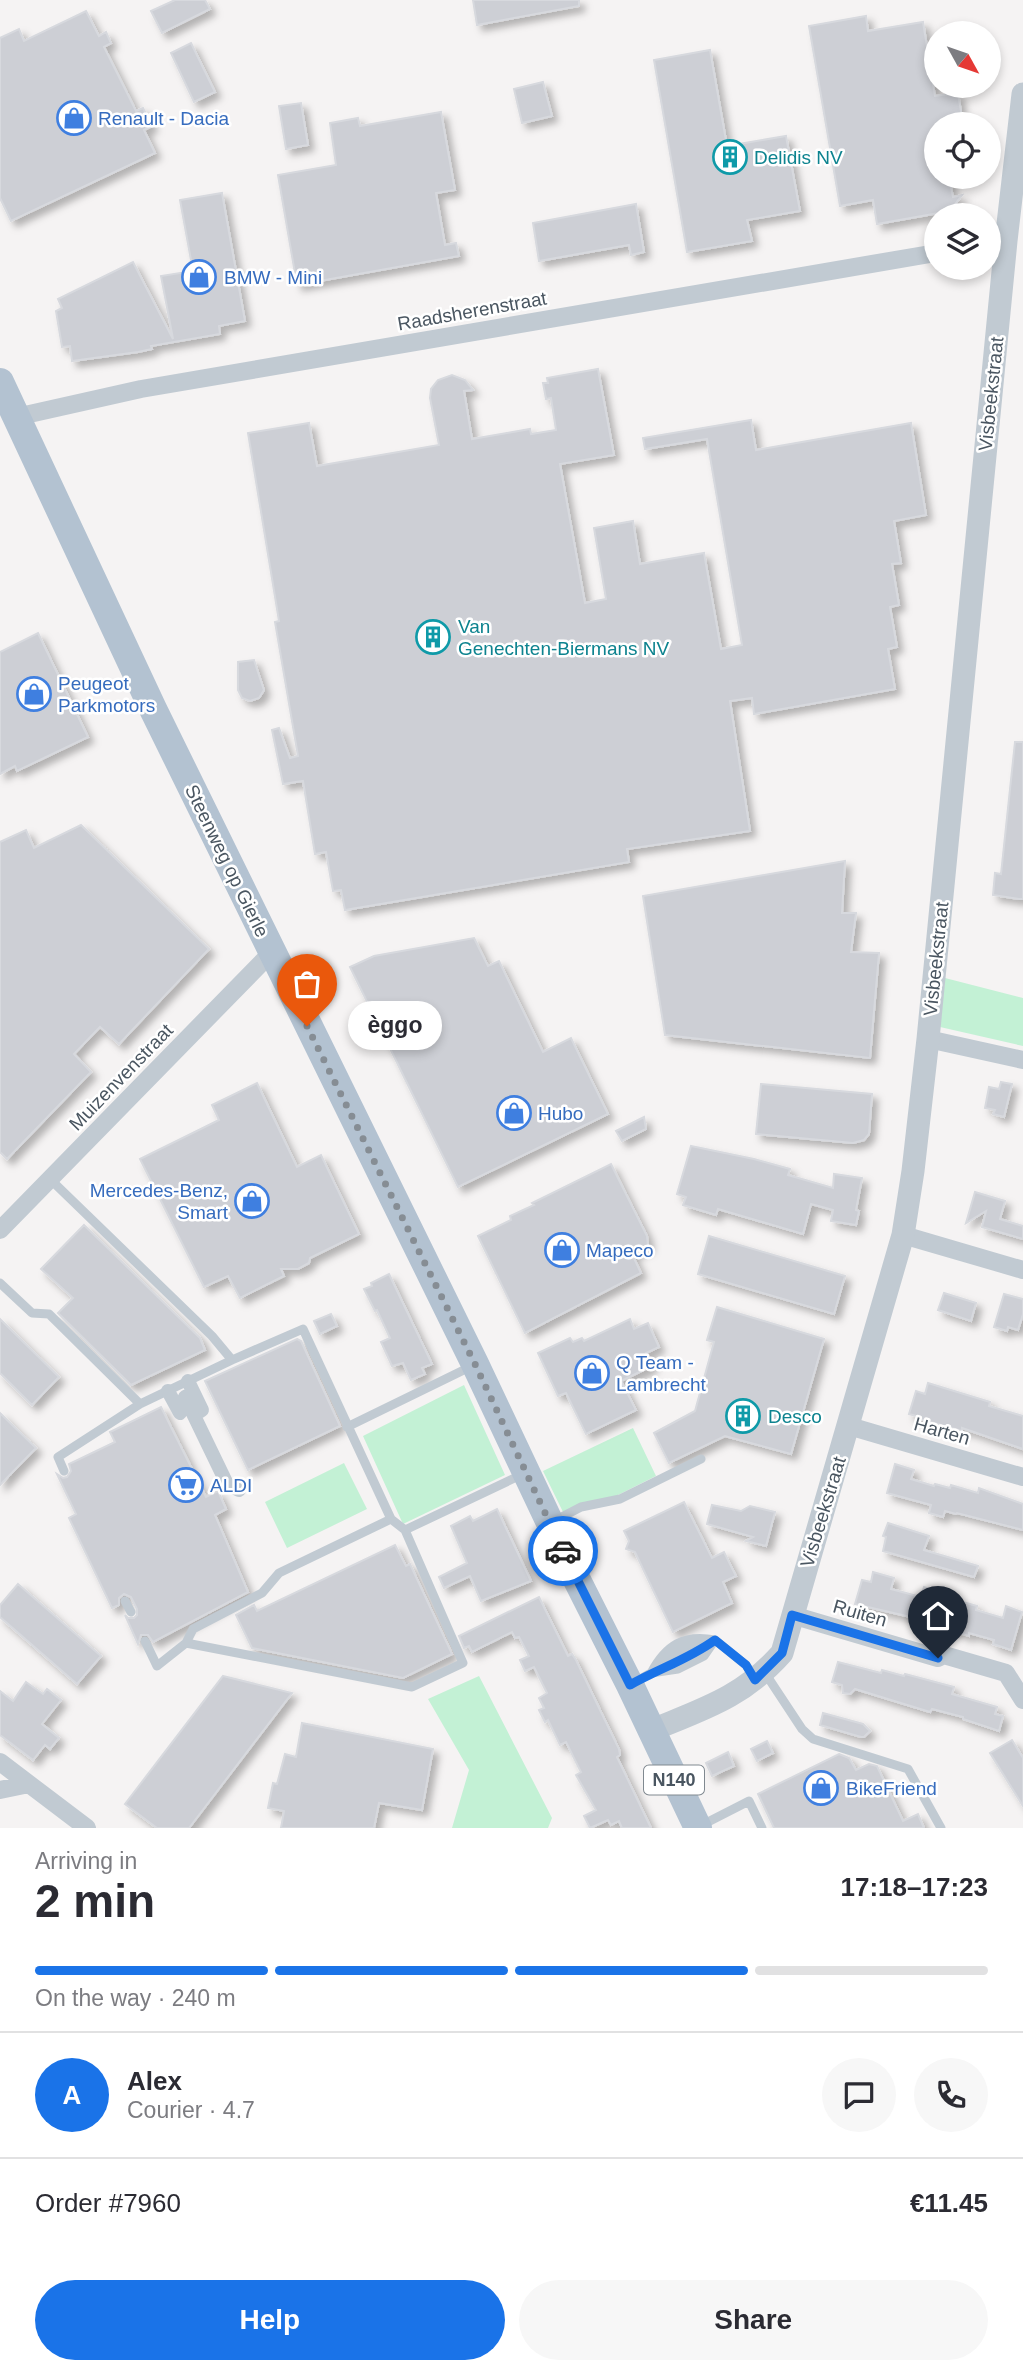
<!DOCTYPE html>
<meta charset="utf-8">
<style>
:root{--surface:#fff;--page:#f7f7f7;--text:#2b2b33;--muted:#7c7c81;--line:#e1e1e2;--accent:#1a73e8}
body{margin:0;font-family:Helvetica,sans-serif;background:var(--page);color:var(--text);height:100vh;display:flex;flex-direction:column;font-size:26px;white-space:nowrap}
*{box-sizing:border-box;margin:0}
p{font-size:23px;color:var(--muted)}
.icon{flex:none;width:38px;height:38px;fill:none;stroke:currentColor;stroke-width:2;stroke-linecap:round;stroke-linejoin:round}
.map{position:relative;height:1828px;overflow:hidden}
.panel{display:flex;flex-direction:column;background:var(--surface);flex:1}
.panel>*{flex:none}
.needle{width:46px;rotate:130deg}
.buttons{position:absolute;left:924px;top:21px;display:grid;gap:14px}
.buttons a{display:grid;place-items:center;width:77px;height:77px;border-radius:50%;background:var(--surface);box-shadow:0 4px 10px #0003;font-size:35px}
.pin{position:absolute;display:grid;place-items:center;width:60px;height:60px;color:#fff;margin:-72px -30px;border-radius:50% 50% 50% 0;rotate:-45deg;box-shadow:0 0 7px #0007}
.pin .icon{rotate:45deg}
.courier{position:absolute;display:grid;place-items:center;width:70px;height:70px;margin:-35px;border:5px solid #1a73e8;border-radius:50%;background:#fff;color:#222;box-shadow:0 2px 9px #0007}
.bubble{position:absolute;height:49px;border-radius:24px;background:var(--surface);box-shadow:0 4px 10px #0003;font-size:23px;font-weight:800;line-height:49px;text-align:center}
.headline em{font-style:normal;font-weight:800}
.headline div{display:flex;flex-direction:column-reverse}
.headline{display:flex;align-items:center;justify-content:space-between;height:119px;padding:0 35px}
h1{font-size:46px;font-weight:800;line-height:52px}
.bar{display:grid;grid-template-columns:repeat(4,1fr);gap:10px 7px;align-content:center;height:84px;padding:0 35px}
.bar i{height:9px;border-radius:5px;background:var(--line)}
.bar .current{background:var(--accent)}
.bar p{grid-column:span 4}
.line{display:flex;align-items:center;gap:18px;padding:0 35px;border-top:2px solid var(--line)}
.line div{flex:1}
.round{display:grid;place-items:center;flex:none;width:74px;height:74px;border-radius:37px;background:var(--page)}
.action{display:flex;gap:14px;margin-top:auto;padding:14px 35px}
.action a{flex:1;height:80px;border-radius:42px;background:var(--accent);color:#fff;font-size:28px;font-weight:800;line-height:80px;text-align:center}
.action a+a{background:var(--page);color:var(--text)}
.map>svg:first-child{display:block}
.green{fill:#c3f1d5}
.building{fill:#cdcfd5;stroke:#d7d9de;stroke-width:2;filter:url(#shadow)}
.lines{fill:none;stroke-linecap:round;stroke-linejoin:round}
.service{stroke:#c1cad2;stroke-width:9}
.pedestrian{stroke:#c1cad2;stroke-width:14}
.minor{stroke:#c1cad2;stroke-width:18}
.tertiary{stroke:#c1cad2;stroke-width:23}
.primary{stroke:#b3c2d1;stroke-width:28}
.done{stroke:#868d94;stroke-width:7;stroke-dasharray:0 12.6}
.route{stroke:#1a73e8;stroke-width:9}
.labels{text-anchor:middle;dominant-baseline:central;stroke-width:5;stroke-linejoin:round;paint-order:stroke}
.shield{fill:#fff;stroke:#808990;stroke-width:2}
.shield-label{font-size:18px;font-weight:bold;fill:#4a5661}
.shop-label{font-size:19px;fill:#366cbe;stroke:#fff;text-anchor:start}
.culture-label{font-size:19px;fill:#0d838f;stroke:#fff;text-anchor:start}
.street-label{font-size:19px;fill:#4a5661;stroke:#fff}
</style>
<div class="map">
<svg width="1023" height="1828" viewBox="0 0 1023 1828">
<defs>
<filter id="shadow"><feDropShadow dx="5.5" dy="5.5" stdDeviation="3.5" flood-color="#0004"/></filter>
</defs>
<rect width="100%" height="100%" fill="#f5f3f3"/>
<!-- green -->
<path class="green" d="M945,978L1023,998V1046L940,1027Z
M464,1385L505,1475L403,1524L363,1436Z
M633,1428L656,1476L614,1497L563,1512L543,1471Z
M344,1463L367,1509L287,1548L265,1502Z
M479,1676L552,1818L548,1828H452L469,1770L428,1699Z"/>
<!-- building -->
<path class="building" d="M175,0H205L210,9L162,33L151,11Z
M473,0H579V6L477,25Z
M86,11L99,36L106,32L111,43L104,47L136,111L143,108L152,126L144,130L155,153L11,221L0,198V38L19,29L24,41Z
M866,16L868,31L923,22L935,96L958,93L963,124H936V177H949L953,197L962,195L950,211L877,224L873,200L840,206L809,26Z
M191,43L215,92L194,102L171,53Z
M710,50L727,146L786,136L800,211L747,220L752,241L687,252L654,60Z
M543,82L552,116L522,123L514,89Z
M301,103L308,145L286,149L279,106Z
M441,112L455,190L436,193L445,245L456,243L459,256L297,285L278,175L336,165L330,123L358,118L360,126Z
M222,193L245,321L219,326L220,334L151,346L152,349L138,352L72,361L70,346L62,347L56,311L62,308L58,299L133,262L173,339L161,276L193,271L180,200Z
M636,204L644,252L631,255L629,245L539,261L533,223Z
M598,369L614,455L560,464L585,603L606,599L594,528L633,521L640,564L704,553L721,649L742,645L707,439L645,449L643,438L751,420L756,450L911,423L926,515L894,521L901,563L892,564L899,605L890,607L897,647L888,649L895,689L754,714L752,698L730,701L750,831L627,849L629,862L345,910L341,890L333,891L326,852L315,854L303,781L283,784L272,730L279,728L290,758L298,756L275,622L279,621L248,433L309,423L317,466L439,445L430,398L431,389L438,380L452,375L465,380L473,390L464,391L472,439L530,429L531,434L556,430L551,398L546,399L543,383H548L547,378Z
M38,633L88,737L17,771L15,766L0,774V652Z
M254,660L264,690L259,698L250,701L242,698L238,690V662Z
M1015,742H1023V899H1019L993,895L995,873L1001,874Z
M81,825L209,949L119,1044L100,1027L74,1054L91,1072L7,1159L0,1152V842L26,830L34,848Z
M845,861L842,913H856L851,952L879,953L870,1058L665,1035L643,896Z
M474,938L488,966L499,961L543,1052L571,1038L608,1114L458,1187L350,967L374,956Z
M1001,1082L1012,1084L1004,1117L993,1114L995,1110L985,1108L989,1087L999,1089Z
M257,1083L297,1167L321,1155L359,1234L310,1258L309,1263L298,1269H281L284,1276L240,1298L228,1276L204,1287L140,1159L219,1120L212,1105Z
M761,1084L872,1094L869,1134L864,1140L853,1143L756,1134Z
M644,1117L646,1129L622,1141L616,1131Z
M691,1146L754,1159L790,1169L788,1175L833,1188L834,1174L862,1178L856,1210L859,1211L856,1225L831,1221L833,1210L811,1204L803,1234L718,1209L716,1215L683,1205L686,1197L677,1194Z
M611,1164L647,1236L648,1246L632,1254L641,1273L525,1333L478,1236L511,1220L510,1216L534,1205L532,1203Z
M975,1192L1005,1201L1000,1219L1023,1226V1239L982,1227L986,1211L966,1223Z
M84,1225L200,1338L205,1350L131,1385L58,1313L73,1298L41,1269Z
M709,1236L845,1276L834,1314L698,1274Z
M389,1274L432,1364L422,1368L425,1374L411,1380L403,1363L392,1366L381,1342L390,1338L377,1310L375,1311L364,1289L372,1286L371,1283Z
M944,1293L976,1303L971,1321L938,1310Z
M1004,1294L1023,1299V1314L1018,1330L1008,1327L1007,1331L994,1327Z
M717,1307L824,1339L791,1454L725,1436L669,1463L654,1433L695,1411L714,1342L707,1340Z
M331,1314L337,1326L320,1334L314,1321Z
M0,1319L59,1377L32,1405L0,1373Z
M630,1319L634,1329L648,1323L659,1347L646,1353L652,1366L621,1381L636,1410L586,1434L566,1393L558,1396L538,1353L570,1338L573,1342L582,1338L584,1341Z
M297,1339L301,1341L340,1426L248,1470L205,1381Z
M928,1383L990,1402L989,1406L1023,1416V1449L962,1428V1431L920,1419V1417L909,1414L916,1391L925,1394Z
M161,1407L206,1497L218,1491L226,1509L215,1515L248,1592L153,1642L148,1635H141L138,1644L125,1615L128,1618H134L137,1615V1609L131,1597L124,1594L119,1598V1605L112,1608L69,1518L76,1514L57,1474L63,1478L67,1477L71,1471L69,1464L115,1442L110,1432Z
M0,1413L36,1448L0,1485Z
M895,1464L914,1470L911,1479L934,1486L935,1484L950,1488L951,1485L978,1493L979,1488L1023,1504V1530L957,1513L956,1514L945,1511L943,1517L929,1513L931,1505L887,1493Z
M684,1502L712,1558L724,1552L736,1576L723,1582L732,1603L673,1632L635,1552L626,1549L629,1541L624,1531Z
M712,1505L741,1511L750,1506L775,1512L766,1546L746,1541L753,1537L707,1524Z
M497,1509L531,1581L481,1601L470,1576L444,1588L439,1577L467,1563L451,1526L470,1516L473,1521Z
M888,1523L929,1536L924,1550L978,1566L974,1577L883,1551L886,1537L883,1536Z
M395,1545L406,1566L410,1564L452,1654L403,1678L252,1648L236,1615L254,1605L257,1611Z
M873,1572L894,1578L891,1589L921,1597L924,1587L936,1591L933,1600L961,1608L963,1602L977,1606L976,1610L1003,1618L1006,1606L1022,1612L1011,1650L993,1644L994,1640L969,1633V1636L959,1633V1630H948L919,1619L855,1604L862,1580L871,1582Z
M18,1584L101,1656L77,1684L0,1617V1605Z
M539,1597L568,1656L572,1654L576,1660L601,1712L619,1749L620,1755L617,1757L651,1828H622L619,1821L611,1825L608,1820L590,1828L584,1816L596,1810L576,1775L581,1772L566,1742L560,1745L548,1720L545,1722L539,1710L544,1708L539,1698L547,1693L534,1667L525,1671L520,1660L529,1656L519,1637L515,1638L512,1632L472,1652L469,1646L464,1648L459,1636Z
M838,1662L881,1673L882,1670L904,1676L905,1674L954,1687L952,1694L997,1707L995,1714L1003,1716L999,1731L963,1719V1717L932,1709L930,1712L855,1689L850,1694L843,1693L842,1685L832,1682Z
M223,1676L292,1693L189,1828H157L125,1804Z
M26,1682L43,1694L47,1689L61,1700L42,1724L59,1738L50,1749L45,1745L33,1760L0,1735V1691L13,1701Z
M823,1713L863,1724L870,1731L864,1737H861L820,1725Z
M302,1723L433,1749L422,1810L379,1803L374,1828H281L284,1811L268,1808L273,1783L277,1784L285,1754L296,1757Z
M1012,1740L1023,1758V1806L990,1753Z
M767,1741L773,1753L757,1761L751,1749Z
M728,1752L734,1766L712,1776L706,1763Z
M839,1754L849,1758L856,1770L869,1764L877,1766L903,1821L918,1814L924,1828H774L758,1794Z"/>
<g class="lines">
<!-- service -->
<path class="service" d="M51,1180L212,1336L232,1360L303,1329L391,1519L405,1530L463,1663L412,1687L186,1643
M0,1283L32,1313L49,1314L140,1404L58,1457L64,1471
M140,1404L232,1360
M347,1427L472,1366
M554,1521L581,1507L620,1499L701,1459
M405,1530L523,1474
M125,1601L131,1612
M145,1641L157,1666L186,1643L193,1629L262,1593L279,1573L391,1519
M663,1662L692,1644L703,1642
M666,1667L695,1654
M651,1673C666,1645 684,1634 715,1640
M765,1673L802,1729L813,1739L908,1769L941,1828
M632,1684L651,1673L678,1669L704,1656L715,1640L746,1665L755,1679
M702,1825L749,1801L762,1828"/>
<!-- pedestrian -->
<path class="pedestrian" d="M188,1381L202,1410L199,1412L189,1395L185,1397L227,1484L239,1490
M168,1391L180,1413"/>
<!-- minor -->
<path class="minor" d="M16,417L141,389L936,253
M928,1039L1023,1060
M0,1230L271,953
M903,1235L1023,1270
M849,1426L1023,1477
M792,1615L938,1658L944,1655L1006,1673L1023,1700
M0,1762L87,1828
M0,1790L29,1784"/>
<!-- tertiary -->
<path class="tertiary" d="M650,1731C703,1709 742,1698 782,1653L903,1235L913,1171L928,1039L1006,241L1023,94"/>
<!-- primary -->
<path class="primary" d="M0,382L153,709L475,1364L577,1580L630,1685L698,1828"/>
</g>
<g class="lines">
<!-- done -->
<path class="done" d="M307,1026L475,1364L563,1551"/>
<!-- route -->
<path class="route" d="M563,1551L630,1685C658,1669 689,1659 715,1640L746,1665L755,1680L782,1653L792,1615L938,1658"/>
</g>
<!-- icons -->
<defs>
<g id="shop-ring" transform="scale(1.75)"><circle r="9.5" fill="#fff" stroke="#3f7fe0" stroke-width="1.5"/><path d="M-5-2.5h2.3a2.7 3.5 0 0 1 5.4 0H5L5.5 6h-11ZM-1.5-2.5h3a1.5 2.3 0 0 0-3 0Z" fill="#3f7fe0"/></g>
<g id="building-ring" transform="scale(1.75)"><circle r="9.5" fill="#fff" stroke="#0f9aa8" stroke-width="1.5"/><path d="M-4-6H4V6H1V3H-1V6H-4ZM-2.5-4.3h1.7v1.8h-1.7ZM.8-4.3h1.7v1.8H.8ZM-2.5-1h1.7V.8h-1.7ZM.8-1h1.7V.8H.8Z" fill="#0f9aa8"/></g>
<g id="supermarket-ring" transform="scale(1.75)"><circle r="9.5" fill="#fff" stroke="#3f7fe0" stroke-width="1.5"/><path d="M-6-5.5h2.5l.6 2H6L4.5 2H-2.5L-4.4-4H-6ZM-1.5 3.2a1.3 1.3 0 1 0 .1 0ZM3 3.2a1.3 1.3 0 1 0 .1 0Z" fill="#3f7fe0"/></g>
</defs>
<g fill-rule="evenodd">
<use href="#shop-ring" x="74" y="118"/>
<use href="#building-ring" x="730" y="157"/>
<use href="#shop-ring" x="199" y="277"/>
<use href="#building-ring" x="433" y="637"/>
<use href="#shop-ring" x="34" y="694"/>
<use href="#shop-ring" x="514" y="1113"/>
<use href="#shop-ring" x="252" y="1201"/>
<use href="#shop-ring" x="562" y="1250"/>
<use href="#shop-ring" x="592" y="1373"/>
<use href="#building-ring" x="743" y="1416"/>
<use href="#supermarket-ring" x="186" y="1485"/>
<use href="#shop-ring" x="821" y="1788"/>
</g>
<g class="labels">
<!-- shield labels -->
<rect class="shield" x="644" y="1765.5" width="60" height="29" rx="5"/>
<g class="shield-label">
<text x="674" y="1780">N140</text>
</g>
<!-- shop labels -->
<g class="shop-label">
<text x="98" y="118">Renault - Dacia</text>
<text x="224" y="277">BMW - Mini</text>
<text x="58" y="683">Peugeot<tspan x="58" dy="22">Parkmotors</tspan></text>
<text x="538" y="1113">Hubo</text>
<text x="228" y="1190" text-anchor="end">Mercedes-Benz,<tspan x="228" dy="22">Smart</tspan></text>
<text x="586" y="1250">Mapeco</text>
<text x="616" y="1362">Q Team -<tspan x="616" dy="22">Lambrecht</tspan></text>
<text x="210" y="1485">ALDI</text>
<text x="846" y="1788">BikeFriend</text>
</g>
<!-- culture labels -->
<g class="culture-label">
<text x="754" y="157">Delidis NV</text>
<text x="458" y="626">Van<tspan x="458" dy="22">Genechten-Biermans NV</tspan></text>
<text x="768" y="1416">Desco</text>
</g>
<!-- street labels -->
<g class="street-label">
<text transform="translate(472 311) rotate(-10)">Raadsherenstraat</text>
<text transform="translate(991 394) rotate(-84)">Visbeekstraat</text>
<text transform="translate(227 861) rotate(64)">Steenweg op Gierle</text>
<text transform="translate(936 959) rotate(-84)">Visbeekstraat</text>
<text transform="translate(121 1077) rotate(-46)">Muizenvenstraat</text>
<text transform="translate(942 1431) rotate(16)">Harten</text>
<text transform="translate(823 1512) rotate(-73)">Visbeekstraat</text>
<text transform="translate(860 1613) rotate(16)">Ruiten</text>
</g>
</g>
</svg>
<div class="buttons">
<a><svg class="needle" viewBox="-14 -14 28 28"><path d="M0-13l5 13h-10z" fill="#e53935"/><path d="M0 13l5-13h-10z" fill="#7c7c81"/></svg></a>
<a><svg class="icon" aria-label="locate" viewBox="0 0 24 24"><circle cx="12" cy="12" r="6"/><path d="M12 2v4M12 18v4M2 12h4M18 12h4"/></svg></a>
<a><svg class="icon" aria-label="layers" viewBox="0 0 24 24"><path d="M12 4l9 5-9 5-9-5zM3 14l9 5 9-5"/></svg></a>
</div>
<div class="pin" style="left:307px;top:1026px;background:#ea580c"><svg class="icon" aria-label="bag" viewBox="0 0 24 24"><path d="M5 8h14l-1 12H6zM9 8a3 3 0 0 1 6 0"/></svg></div>
<div class="pin" style="left:938px;top:1658px;background:#1f2937"><svg class="icon" aria-label="home" viewBox="0 0 24 24"><path d="M3 11l9-7 9 7M6 9v11h12V9"/></svg></div>
<div class="courier" style="left:563px;top:1551px"><svg class="icon" aria-label="car" viewBox="0 0 24 24"><path d="M5 17H2v-5l4-1 3-4h7l3 4 3 1v5h-3M9 17h6M6 11h13"/><circle cx="7" cy="17" r="2"/><circle cx="17" cy="17" r="2"/></svg></div>
<div class="bubble" style="left:348px;top:1001px;width:94px">èggo</div>
</div>
<section class="panel">
<div class="headline"><div><h1>2 min</h1><p>Arriving in</p></div><em>17:18–17:23</em></div>
<div class="bar"><i class="current"></i><i class="current"></i><i class="current"></i><i></i><p>On the way · 240 m</p></div>
<div class="line" style="height:126px"><b class="round" style="background:var(--accent);color:#fff">A</b><div><b>Alex</b><p>Courier · 4.7</p></div><a class="round"><svg class="icon" aria-label="chat" viewBox="0 0 24 24"><path d="M4 5h16v11H9l-5 4z"/></svg></a><a class="round"><svg class="icon" aria-label="phone" viewBox="0 0 24 24"><path d="M5 4h4l2 5-3 2q2 4 5 5l2-3 5 2v4C11 20 4 13 5 4z"/></svg></a></div>
<div class="line" style="height:91px"><div>Order #7960</div><b>€11.45</b></div>
<div class="action"><a>Help</a><a>Share</a></div>
</section>
